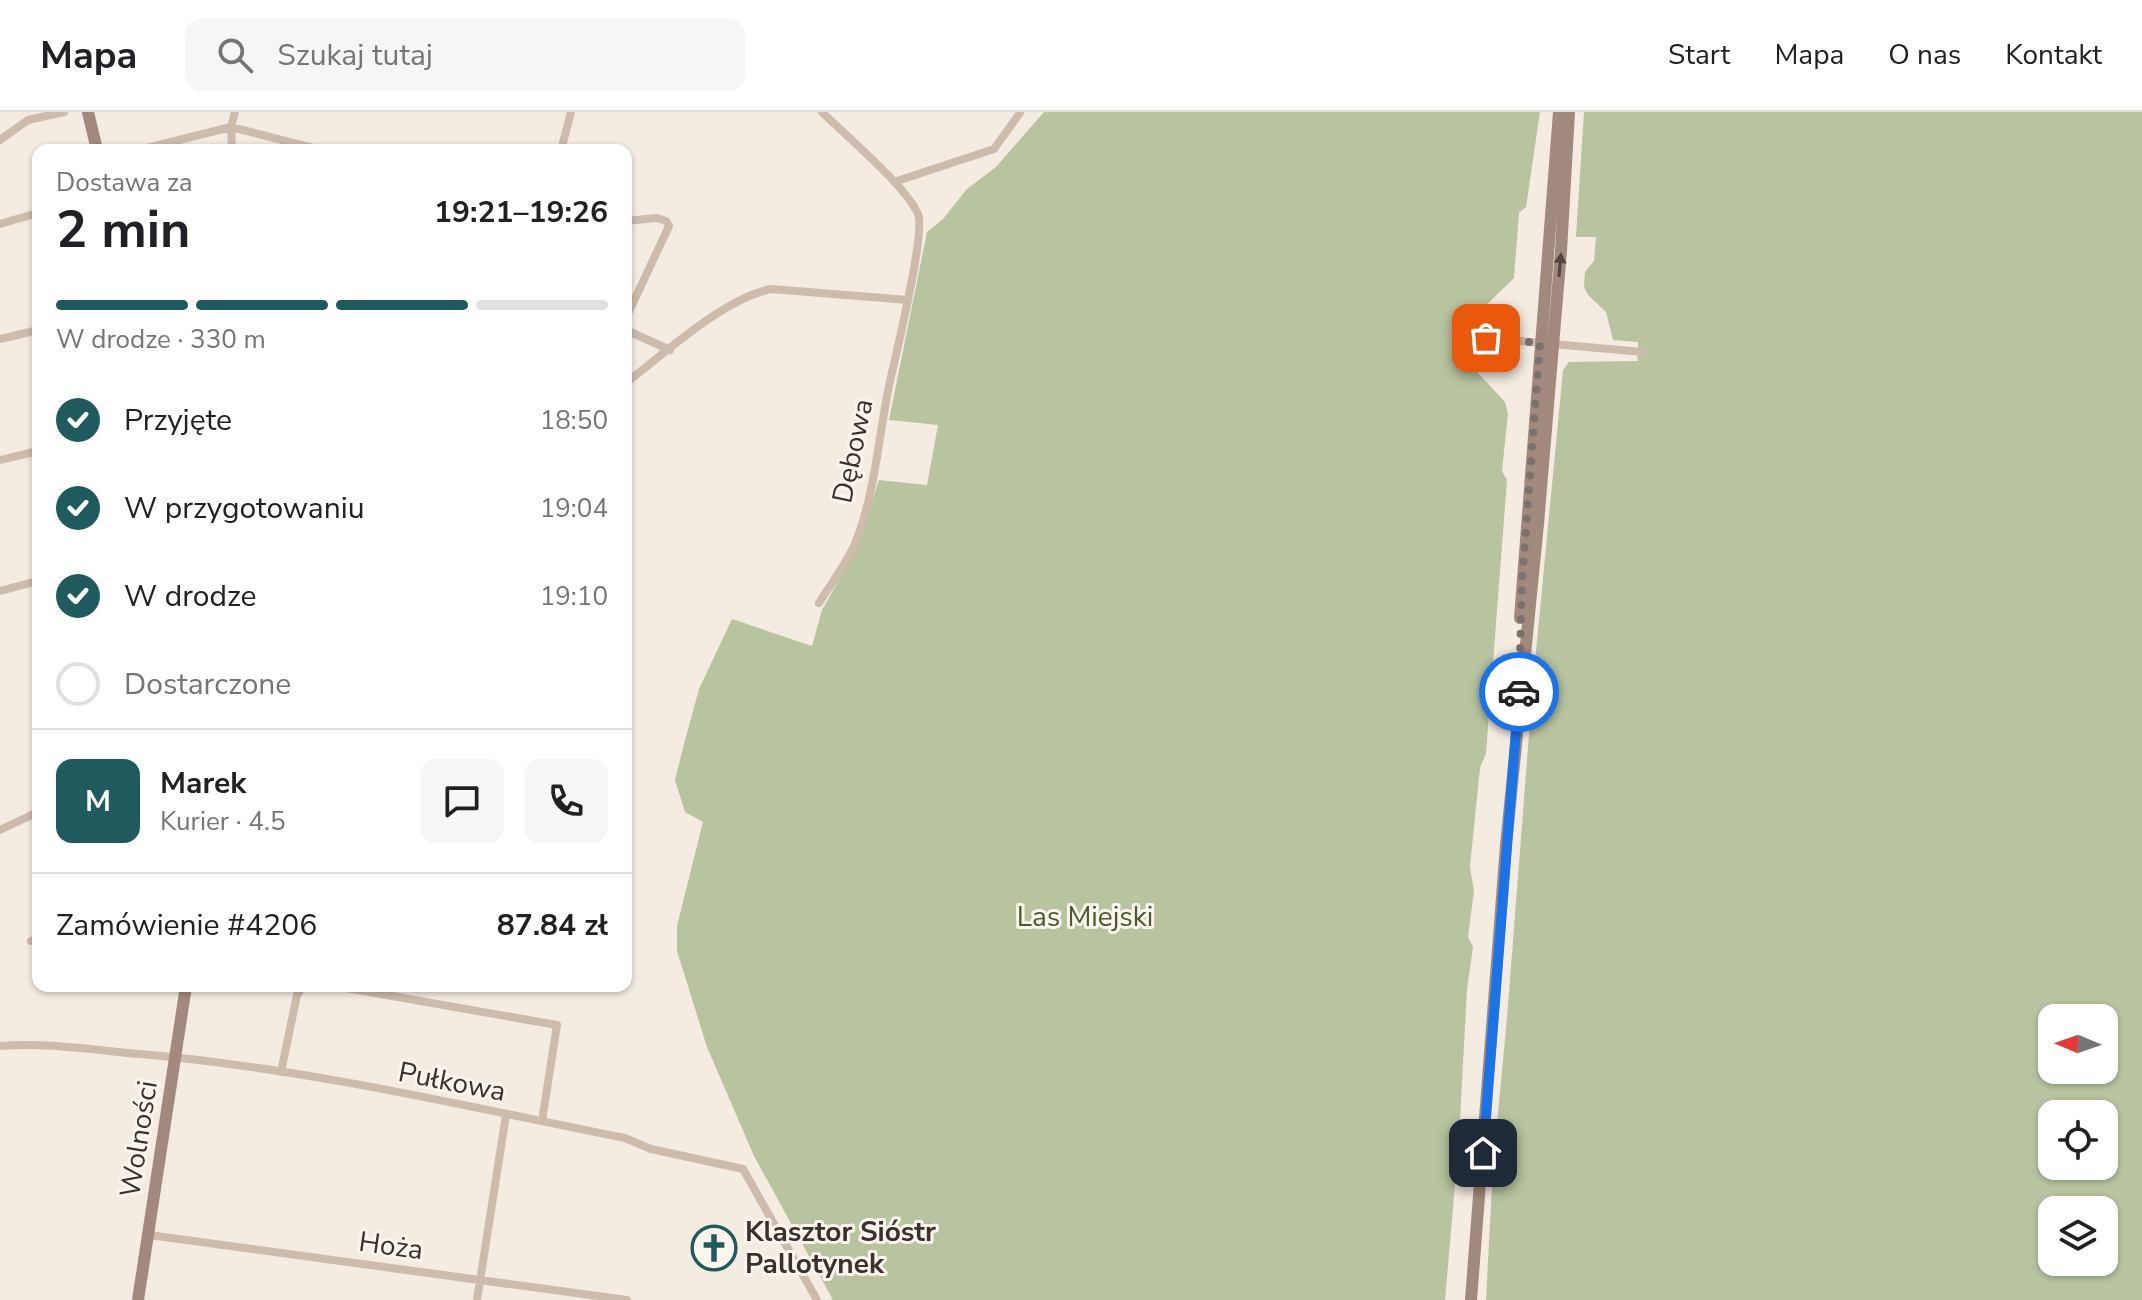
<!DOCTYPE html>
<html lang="pl">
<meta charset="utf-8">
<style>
:root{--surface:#fff;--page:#f6f6f6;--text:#202124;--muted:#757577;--line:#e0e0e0;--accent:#1f5a5e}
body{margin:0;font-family:"Nunito Sans",sans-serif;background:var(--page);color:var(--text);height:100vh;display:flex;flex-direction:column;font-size:30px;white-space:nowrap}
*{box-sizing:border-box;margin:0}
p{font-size:26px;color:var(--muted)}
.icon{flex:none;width:44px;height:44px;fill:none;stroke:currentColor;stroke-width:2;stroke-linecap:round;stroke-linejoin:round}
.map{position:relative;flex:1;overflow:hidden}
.sheet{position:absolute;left:32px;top:32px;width:600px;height:848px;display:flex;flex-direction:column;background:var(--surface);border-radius:16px;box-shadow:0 2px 6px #0004}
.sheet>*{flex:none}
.needle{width:52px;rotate:272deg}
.tools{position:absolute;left:2038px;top:892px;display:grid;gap:16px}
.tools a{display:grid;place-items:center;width:80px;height:80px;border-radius:16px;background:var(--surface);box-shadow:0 2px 6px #0004;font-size:40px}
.pin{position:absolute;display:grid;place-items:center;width:68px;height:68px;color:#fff;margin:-34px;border-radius:16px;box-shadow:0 4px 12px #0006}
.courier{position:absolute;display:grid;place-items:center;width:80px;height:80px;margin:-40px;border:6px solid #1a73e8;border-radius:50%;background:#fff;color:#222;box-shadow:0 2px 10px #0007}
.headline em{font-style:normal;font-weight:700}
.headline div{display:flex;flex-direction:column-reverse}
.headline{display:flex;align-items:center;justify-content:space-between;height:136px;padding:0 24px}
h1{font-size:52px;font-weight:700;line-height:60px}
.bar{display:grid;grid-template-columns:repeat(4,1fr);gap:12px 8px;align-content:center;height:96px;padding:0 24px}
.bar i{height:10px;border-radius:6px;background:var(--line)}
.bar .active{background:var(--accent)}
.bar p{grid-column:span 4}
.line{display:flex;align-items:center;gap:20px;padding:0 24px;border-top:2px solid var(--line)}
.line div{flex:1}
.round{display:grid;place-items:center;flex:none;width:84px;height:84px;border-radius:16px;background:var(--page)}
ol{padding:0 24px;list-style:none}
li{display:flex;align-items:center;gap:24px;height:88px}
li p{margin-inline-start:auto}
li .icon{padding:8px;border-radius:50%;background:var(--accent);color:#fff;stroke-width:4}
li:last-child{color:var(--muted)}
li i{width:44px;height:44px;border:4px solid var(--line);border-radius:50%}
header{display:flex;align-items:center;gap:48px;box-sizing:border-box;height:112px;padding:0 40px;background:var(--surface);border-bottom:2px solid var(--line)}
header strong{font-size:38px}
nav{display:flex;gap:44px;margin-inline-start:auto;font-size:28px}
.search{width:560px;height:72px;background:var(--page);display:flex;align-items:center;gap:20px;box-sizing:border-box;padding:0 28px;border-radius:16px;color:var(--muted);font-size:30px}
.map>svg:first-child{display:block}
.green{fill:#b8c4a0;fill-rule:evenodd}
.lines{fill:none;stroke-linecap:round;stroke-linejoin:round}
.street{stroke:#cdbbac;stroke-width:8}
.secondary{stroke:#a18a7d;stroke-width:12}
.oneway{fill:#544640}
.done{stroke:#7c716b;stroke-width:8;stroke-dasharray:0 14.4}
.route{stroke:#1a73e8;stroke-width:10}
.labels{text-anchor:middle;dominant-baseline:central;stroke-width:6;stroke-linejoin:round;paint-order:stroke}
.street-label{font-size:28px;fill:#3b302b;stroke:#fbf5ee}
.park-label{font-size:28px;fill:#4a5a2e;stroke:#fbf5ee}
.poi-label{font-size:28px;font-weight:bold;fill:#3b302b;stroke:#fbf5ee;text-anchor:start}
</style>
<header>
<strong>Mapa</strong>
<div class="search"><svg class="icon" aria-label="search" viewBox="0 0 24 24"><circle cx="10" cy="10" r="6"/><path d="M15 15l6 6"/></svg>Szukaj tutaj</div>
<nav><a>Start</a><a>Mapa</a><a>O nas</a><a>Kontakt</a></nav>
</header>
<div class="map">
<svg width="2142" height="1188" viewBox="0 0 2142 1188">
<rect width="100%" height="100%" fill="#f4ebe1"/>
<!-- green -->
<path class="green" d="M1044,0H1540L1526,95L1519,101L1514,166L1481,198L1474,226L1638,240V230L1613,228L1606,200L1588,183L1584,175L1585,160L1594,149L1596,125H1576L1584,0H2142V1188H1486L1493,1054L1507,906L1533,571L1563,258L1569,250L1638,249L1637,241L1474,227L1478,261L1505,290L1508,301L1502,359L1507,368L1486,641L1480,656L1470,755L1474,779L1468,825L1473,835L1467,877L1459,1026L1445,1188H833L754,1044L707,935L677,839V814L703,710L685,700L675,668L684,632L699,577L732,507L812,534L822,498L857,436L879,368L927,373L938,313L889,308L927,120L943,107L967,77L996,55ZM2052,906H2104V958H2052ZM2052,1002H2104V1054H2052ZM2052,1098H2104V1150H2052Z"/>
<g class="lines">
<!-- street -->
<path class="street" d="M0,28L28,8L64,0
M139,38L231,15L321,38
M232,38L231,15L235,0
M561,38L571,0
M894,70L994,37L1020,1
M626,109L657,106L666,109L669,114L626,206
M0,112L38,101
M626,218L670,238
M1451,223L1643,240
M0,227L38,218
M626,271C665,241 723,187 771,177L908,188
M0,348L38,339
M0,479L38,469
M819,491C830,473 845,454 854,434C875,384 878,327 889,274C895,246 926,121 918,102C905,73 846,24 822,0
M0,718L38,700
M31,829L38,827
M335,874L557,913L542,1009
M0,934C46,930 93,938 140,942C303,956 465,994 625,1026L651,1037L743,1057L817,1188
M281,960L297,883L303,874
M149,1123L627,1188
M477,1188L506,1003"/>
<!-- secondary -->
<path class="secondary" d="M88,0L97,38
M1520,506L1559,0
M138,1188L186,874
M1471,1188L1506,733L1538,412L1561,139L1569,0"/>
</g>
<!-- one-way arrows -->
<defs><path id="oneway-solid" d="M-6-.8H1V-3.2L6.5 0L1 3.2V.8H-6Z" transform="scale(2)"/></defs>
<use class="oneway" href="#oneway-solid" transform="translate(1560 153) rotate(-85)"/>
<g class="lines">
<!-- done -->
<path class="done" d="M1486,226L1540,231L1522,469L1519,580"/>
<!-- route -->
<path class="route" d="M1483,1041L1519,580"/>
</g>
<!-- icons -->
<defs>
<g id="church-ring" transform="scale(2.3)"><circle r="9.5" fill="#fbf5ee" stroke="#1f5a5e" stroke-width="1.5"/><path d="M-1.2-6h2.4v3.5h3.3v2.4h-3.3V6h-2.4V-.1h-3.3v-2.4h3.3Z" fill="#1f5a5e"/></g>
</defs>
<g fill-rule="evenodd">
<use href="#church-ring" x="714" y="1136"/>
</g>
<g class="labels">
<!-- street labels -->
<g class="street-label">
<text transform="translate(853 339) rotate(-78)">Dębowa</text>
<text transform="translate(452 970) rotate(11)">Pułkowa</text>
<text transform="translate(139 1027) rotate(-81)">Wolności</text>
<text transform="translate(391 1134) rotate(8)">Hoża</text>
</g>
<!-- park labels -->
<g class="park-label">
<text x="1085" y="805">Las Miejski</text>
</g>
<!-- poi labels -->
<g class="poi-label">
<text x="745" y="1120">Klasztor Sióstr<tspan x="745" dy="32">Pallotynek</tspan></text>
</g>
</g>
</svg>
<div class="tools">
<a><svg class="needle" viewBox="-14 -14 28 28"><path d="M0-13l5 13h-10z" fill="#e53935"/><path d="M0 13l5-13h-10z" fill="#757577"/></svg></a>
<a><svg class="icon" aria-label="locate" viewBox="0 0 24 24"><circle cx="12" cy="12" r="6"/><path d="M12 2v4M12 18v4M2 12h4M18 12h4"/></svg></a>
<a><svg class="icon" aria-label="layers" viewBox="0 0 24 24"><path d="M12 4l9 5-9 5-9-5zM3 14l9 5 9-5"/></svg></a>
</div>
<div class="pin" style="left:1486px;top:226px;background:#ea580c"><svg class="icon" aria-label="bag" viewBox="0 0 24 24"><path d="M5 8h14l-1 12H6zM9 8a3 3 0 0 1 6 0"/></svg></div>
<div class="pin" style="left:1483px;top:1041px;background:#1f2937"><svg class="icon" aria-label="home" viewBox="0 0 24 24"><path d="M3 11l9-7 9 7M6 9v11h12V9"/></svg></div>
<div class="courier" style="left:1519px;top:580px"><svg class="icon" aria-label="car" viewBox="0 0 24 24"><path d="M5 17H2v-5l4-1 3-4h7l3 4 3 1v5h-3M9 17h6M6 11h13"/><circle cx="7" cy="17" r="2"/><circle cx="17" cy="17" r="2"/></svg></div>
<section class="sheet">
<div class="headline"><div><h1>2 min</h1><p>Dostawa za</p></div><em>19:21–19:26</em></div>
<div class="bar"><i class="active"></i><i class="active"></i><i class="active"></i><i></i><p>W drodze · 330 m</p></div>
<ol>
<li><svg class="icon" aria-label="check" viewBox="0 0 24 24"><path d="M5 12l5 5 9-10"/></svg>Przyjęte<p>18:50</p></li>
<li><svg class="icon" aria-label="check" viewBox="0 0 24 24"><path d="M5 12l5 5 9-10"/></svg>W przygotowaniu<p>19:04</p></li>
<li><svg class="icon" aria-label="check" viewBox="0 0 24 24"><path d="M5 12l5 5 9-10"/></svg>W drodze<p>19:10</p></li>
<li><i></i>Dostarczone</li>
</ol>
<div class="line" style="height:144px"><b class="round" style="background:var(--accent);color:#fff">M</b><div><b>Marek</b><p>Kurier · 4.5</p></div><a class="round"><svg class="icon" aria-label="chat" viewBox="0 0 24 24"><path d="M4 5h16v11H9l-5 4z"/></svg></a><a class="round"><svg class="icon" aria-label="phone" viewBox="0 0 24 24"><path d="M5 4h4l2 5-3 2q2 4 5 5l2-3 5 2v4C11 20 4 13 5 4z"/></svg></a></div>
<div class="line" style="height:104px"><div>Zamówienie #4206</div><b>87.84 zł</b></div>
</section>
</div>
